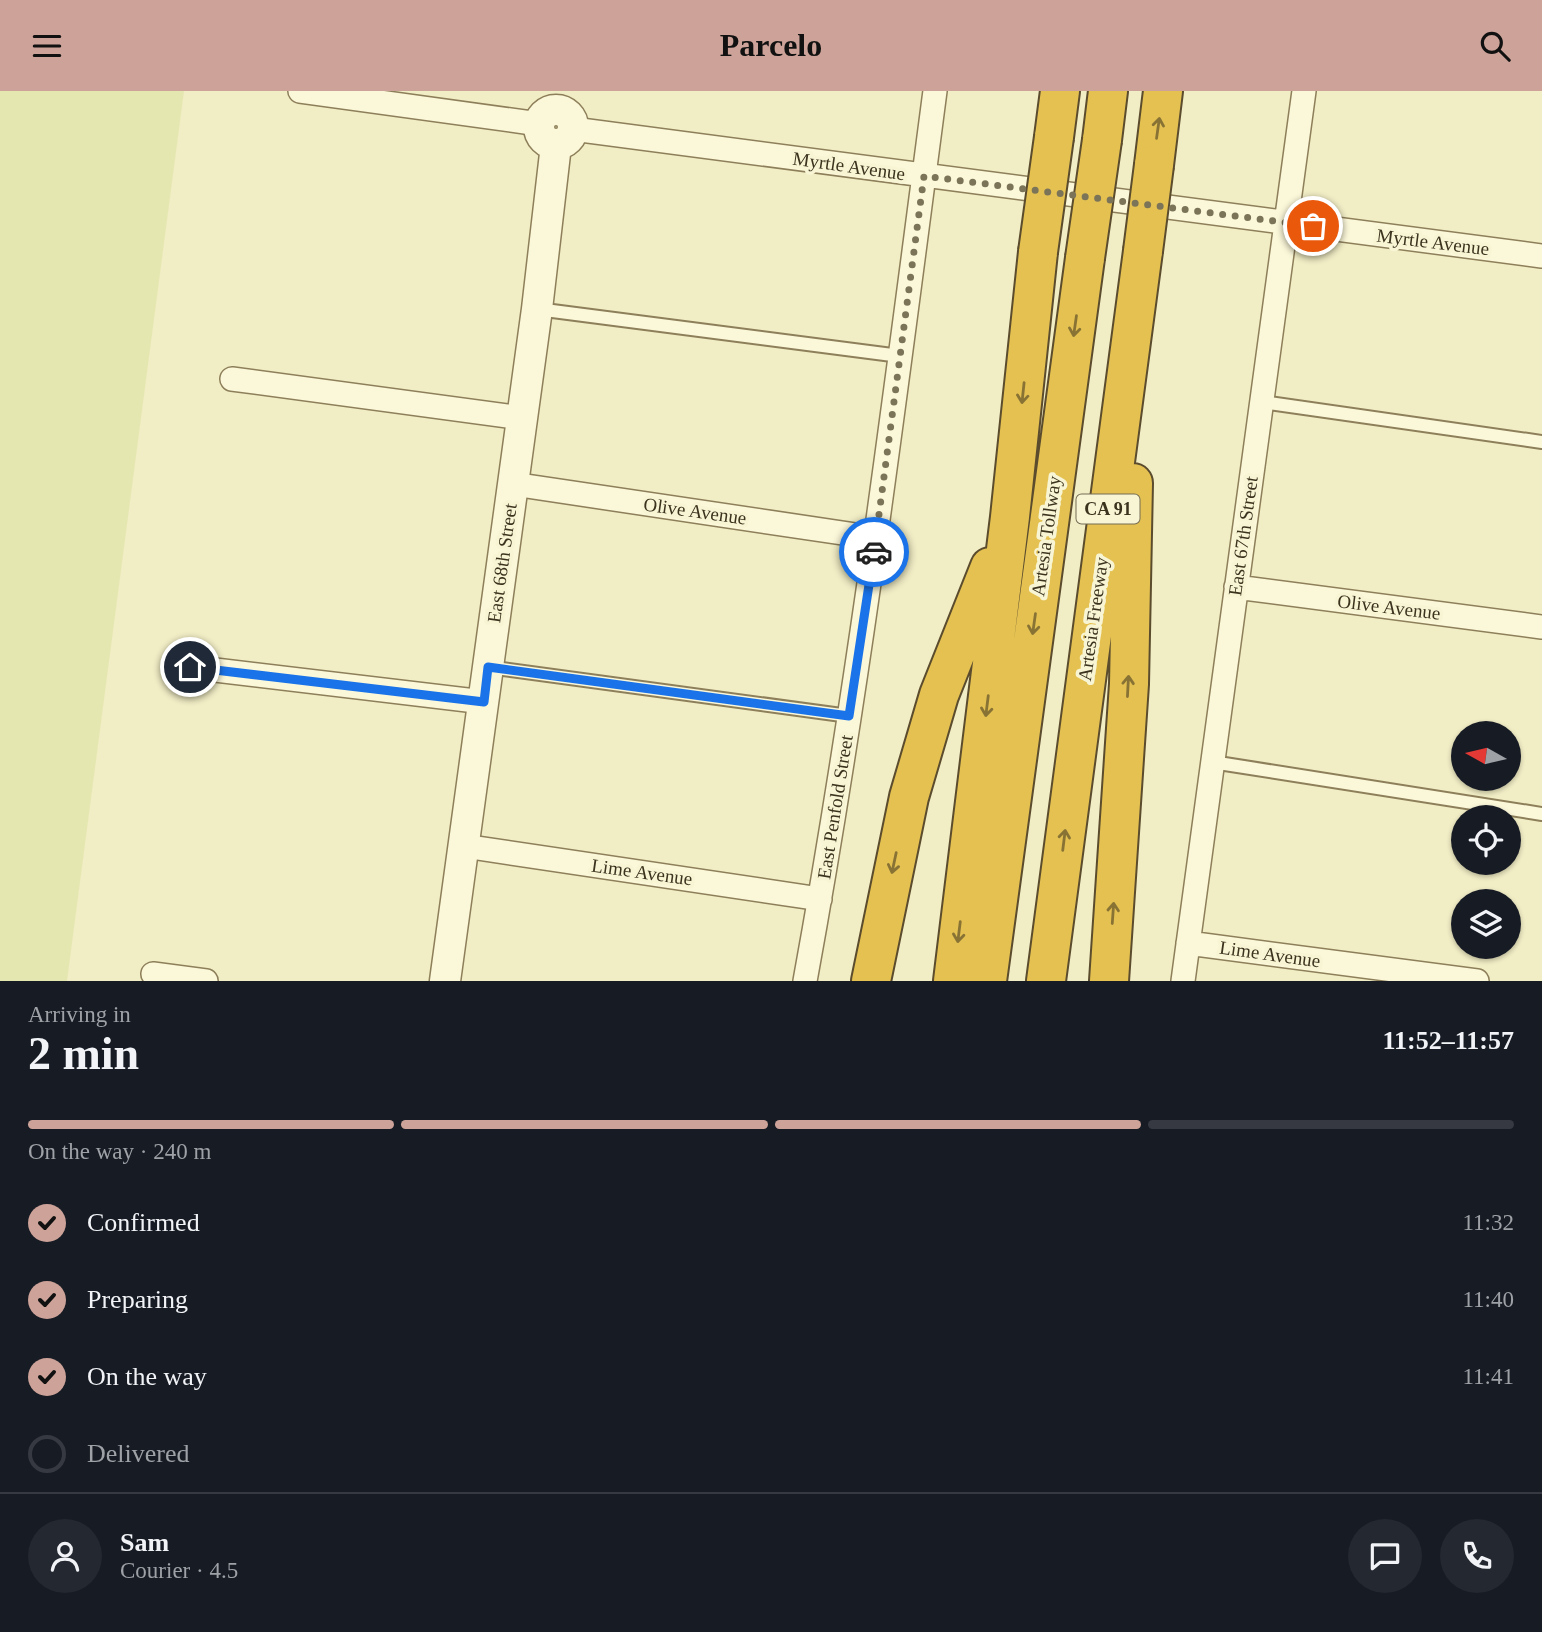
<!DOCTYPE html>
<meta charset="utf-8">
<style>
:root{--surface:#171b24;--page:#242831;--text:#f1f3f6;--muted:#9ea1a6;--line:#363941;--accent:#cda298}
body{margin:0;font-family:Georgia,serif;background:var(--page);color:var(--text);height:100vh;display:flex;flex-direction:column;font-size:26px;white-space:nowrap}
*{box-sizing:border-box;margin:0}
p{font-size:23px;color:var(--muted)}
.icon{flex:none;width:38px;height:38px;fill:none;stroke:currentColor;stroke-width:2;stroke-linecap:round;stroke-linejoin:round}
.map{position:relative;height:890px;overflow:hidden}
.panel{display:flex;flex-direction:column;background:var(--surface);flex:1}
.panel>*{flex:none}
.needle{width:46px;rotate:278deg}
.buttons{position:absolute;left:1451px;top:630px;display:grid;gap:14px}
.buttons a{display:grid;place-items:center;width:70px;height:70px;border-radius:50%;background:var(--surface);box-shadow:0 2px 5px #0004;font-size:35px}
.pin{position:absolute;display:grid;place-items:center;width:60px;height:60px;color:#fff;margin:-30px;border:4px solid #fff;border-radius:50%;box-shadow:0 2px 7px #0007}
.courier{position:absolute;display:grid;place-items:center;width:70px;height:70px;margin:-35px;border:5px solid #1a73e8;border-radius:50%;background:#fff;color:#222;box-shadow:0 2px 9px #0007}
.overview em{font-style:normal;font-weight:600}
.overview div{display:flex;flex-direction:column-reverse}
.overview{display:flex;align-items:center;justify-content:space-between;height:119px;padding:0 28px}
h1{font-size:46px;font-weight:600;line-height:52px}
.bar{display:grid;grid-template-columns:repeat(4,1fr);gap:10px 7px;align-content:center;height:84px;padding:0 28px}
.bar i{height:9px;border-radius:5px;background:var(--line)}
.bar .active{background:var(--accent)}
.bar p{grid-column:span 4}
.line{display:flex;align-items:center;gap:18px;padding:0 28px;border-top:2px solid var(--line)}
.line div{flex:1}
.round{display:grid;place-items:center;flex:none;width:74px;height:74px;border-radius:37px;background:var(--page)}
ol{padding:0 28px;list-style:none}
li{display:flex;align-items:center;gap:21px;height:77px}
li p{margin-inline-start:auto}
li .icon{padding:7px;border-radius:50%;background:var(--accent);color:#111;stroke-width:4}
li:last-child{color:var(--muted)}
li i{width:38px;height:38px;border:4px solid var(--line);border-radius:50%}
header{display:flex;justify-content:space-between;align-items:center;height:91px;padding:0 28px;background:var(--accent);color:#111;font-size:32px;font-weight:600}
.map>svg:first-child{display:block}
.farmland{fill:#e5e7b1}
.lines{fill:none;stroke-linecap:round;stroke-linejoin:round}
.service-casing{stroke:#8d7f59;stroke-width:16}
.minor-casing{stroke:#8d7f59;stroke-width:26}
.tertiary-casing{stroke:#8d7f59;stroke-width:33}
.motorway-casing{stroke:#5b4c2e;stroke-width:42}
.service{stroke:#fbf7d9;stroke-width:12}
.minor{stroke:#fbf7d9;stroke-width:23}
.tertiary{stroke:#fbf7d9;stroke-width:30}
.motorway{stroke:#e4c151;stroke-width:38}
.motorway-bridge-casing{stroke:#5b4c2e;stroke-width:42;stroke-linecap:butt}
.motorway-bridge{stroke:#e4c151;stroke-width:38}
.oneway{stroke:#887335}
.done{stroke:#7b7458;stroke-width:7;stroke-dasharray:0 12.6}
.route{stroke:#1a73e8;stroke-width:9}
.labels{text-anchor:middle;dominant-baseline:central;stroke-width:7;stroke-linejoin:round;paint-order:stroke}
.shield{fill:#f8f5d5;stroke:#746d55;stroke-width:2}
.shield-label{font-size:18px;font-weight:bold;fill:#3c331e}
.street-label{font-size:19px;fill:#3c331e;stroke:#f8f5d5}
</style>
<header><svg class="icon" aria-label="menu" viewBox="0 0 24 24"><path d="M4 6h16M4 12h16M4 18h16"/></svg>Parcelo<svg class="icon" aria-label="search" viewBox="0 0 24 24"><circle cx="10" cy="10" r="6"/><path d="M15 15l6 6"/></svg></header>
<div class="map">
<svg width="1542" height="890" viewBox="0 0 1542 890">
<rect width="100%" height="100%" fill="#f1edc5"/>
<!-- farmland -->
<path class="farmland" d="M0,0H184L67,890H0Z"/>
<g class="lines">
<!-- service casing -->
<g class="service-casing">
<path id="service" d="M537,218L900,265
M1262,311L1542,351
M488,576L849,625
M1212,671L1542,723"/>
</g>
<!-- minor casing -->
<g class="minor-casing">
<path id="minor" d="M300,0L539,33
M573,38L1542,165
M232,288L522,327
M513,393L876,447
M1236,496L1542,536
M190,576L484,611
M464,755L820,808
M1188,852L1477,890
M153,883L206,890
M805,890C859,595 896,297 935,0
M1183,890L1304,0"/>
</g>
<!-- tertiary casing -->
<g class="tertiary-casing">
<path id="tertiary" d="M539 36a17 17 0 1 1 34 0a17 17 0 1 1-34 0Z
M445,890L537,218L556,54"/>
</g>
<!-- motorway casing -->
<g class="motorway-casing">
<path id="motorway" d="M1054,46L1060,0
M1102,49L1108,0
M1154,74L1163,0
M871,890L909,706L939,604L990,476
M953,890L1010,426L1038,161
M987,890L1085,167
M1046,890L1143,160
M1109,890L1129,593L1133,392"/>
</g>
<!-- service -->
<use href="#service" class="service"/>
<!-- minor -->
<use href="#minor" class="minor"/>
<!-- tertiary -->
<use href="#tertiary" class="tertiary"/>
<!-- motorway -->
<use href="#motorway" class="motorway"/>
<!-- motorway-bridge casing -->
<g class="motorway-bridge-casing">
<path id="motorway-bridge" d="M1143,160L1154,74
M1038,161L1054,46
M1085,167L1102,49"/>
</g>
<!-- motorway-bridge -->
<use href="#motorway-bridge" class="motorway-bridge"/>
</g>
<!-- one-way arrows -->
<defs><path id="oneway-shaft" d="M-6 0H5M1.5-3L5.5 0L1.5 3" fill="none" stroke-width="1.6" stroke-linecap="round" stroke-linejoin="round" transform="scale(1.75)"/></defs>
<g class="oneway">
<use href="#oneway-shaft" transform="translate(1158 37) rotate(-82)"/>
<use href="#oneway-shaft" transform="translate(1075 235) rotate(98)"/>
<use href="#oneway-shaft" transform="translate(1023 302) rotate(96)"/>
<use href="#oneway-shaft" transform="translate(1034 533) rotate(98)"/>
<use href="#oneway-shaft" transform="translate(1128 595) rotate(-87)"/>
<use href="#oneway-shaft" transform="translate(987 615) rotate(97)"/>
<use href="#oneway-shaft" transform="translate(1064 749) rotate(-83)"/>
<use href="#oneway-shaft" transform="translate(894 772) rotate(102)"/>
<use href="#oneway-shaft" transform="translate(1113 822) rotate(-86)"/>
<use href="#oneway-shaft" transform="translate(959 841) rotate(97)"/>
</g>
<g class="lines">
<!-- done -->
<path class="done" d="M874,461L924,85L1313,135"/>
<!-- route -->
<path class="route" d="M190,576L484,611L488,576L849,625L874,461"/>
</g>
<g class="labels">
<!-- shield labels -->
<rect class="shield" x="1076.5" y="403.5" width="63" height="29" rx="5"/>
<g class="shield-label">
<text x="1108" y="418">CA 91</text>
</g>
<!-- street labels -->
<g class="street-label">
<text transform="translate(849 75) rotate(8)">Myrtle Avenue</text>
<text transform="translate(1433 151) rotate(7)">Myrtle Avenue</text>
<text transform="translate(695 420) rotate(8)">Olive Avenue</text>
<text transform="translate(1046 445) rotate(-82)">Artesia Tollway</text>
<text transform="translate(1243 445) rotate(-82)">East 67th Street</text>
<text transform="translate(502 472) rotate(-82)">East 68th Street</text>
<text transform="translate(1389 516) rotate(7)">Olive Avenue</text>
<text transform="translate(1093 528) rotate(-82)">Artesia Freeway</text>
<text transform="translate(835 716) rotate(-81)">East Penfold Street</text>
<text transform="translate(642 781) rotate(8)">Lime Avenue</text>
<text transform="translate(1270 863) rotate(8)">Lime Avenue</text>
</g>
</g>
</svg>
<div class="buttons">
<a><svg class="needle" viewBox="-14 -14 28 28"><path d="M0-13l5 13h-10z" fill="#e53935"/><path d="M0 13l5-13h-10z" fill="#9ea1a6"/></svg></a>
<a><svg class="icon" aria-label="locate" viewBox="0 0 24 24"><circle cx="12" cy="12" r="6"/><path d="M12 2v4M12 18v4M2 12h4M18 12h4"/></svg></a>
<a><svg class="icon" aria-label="layers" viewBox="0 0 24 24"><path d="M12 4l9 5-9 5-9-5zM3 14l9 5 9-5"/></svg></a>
</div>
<div class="pin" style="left:1313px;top:135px;background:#ea580c"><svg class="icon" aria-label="bag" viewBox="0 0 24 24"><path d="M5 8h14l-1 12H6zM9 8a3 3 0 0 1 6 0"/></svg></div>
<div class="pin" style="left:190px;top:576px;background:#1f2937"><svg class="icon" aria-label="home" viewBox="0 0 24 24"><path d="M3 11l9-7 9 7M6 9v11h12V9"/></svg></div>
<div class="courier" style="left:874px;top:461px"><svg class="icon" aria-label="car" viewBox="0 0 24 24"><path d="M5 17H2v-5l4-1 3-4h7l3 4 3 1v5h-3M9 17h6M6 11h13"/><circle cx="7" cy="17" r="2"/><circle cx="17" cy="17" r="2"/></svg></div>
</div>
<section class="panel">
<div class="overview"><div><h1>2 min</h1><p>Arriving in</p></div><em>11:52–11:57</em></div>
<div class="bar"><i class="active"></i><i class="active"></i><i class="active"></i><i></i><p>On the way · 240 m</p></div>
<ol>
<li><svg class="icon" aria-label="check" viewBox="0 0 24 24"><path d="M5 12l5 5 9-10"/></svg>Confirmed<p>11:32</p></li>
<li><svg class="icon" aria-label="check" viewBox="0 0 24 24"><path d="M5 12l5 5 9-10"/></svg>Preparing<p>11:40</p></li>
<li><svg class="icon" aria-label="check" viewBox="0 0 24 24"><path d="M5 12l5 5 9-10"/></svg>On the way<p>11:41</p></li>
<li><i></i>Delivered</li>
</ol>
<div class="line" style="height:126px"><a class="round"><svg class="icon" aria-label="person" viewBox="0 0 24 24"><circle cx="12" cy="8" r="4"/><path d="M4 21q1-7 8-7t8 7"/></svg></a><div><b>Sam</b><p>Courier · 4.5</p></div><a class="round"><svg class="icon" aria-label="chat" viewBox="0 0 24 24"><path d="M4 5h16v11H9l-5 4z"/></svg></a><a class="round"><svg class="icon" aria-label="phone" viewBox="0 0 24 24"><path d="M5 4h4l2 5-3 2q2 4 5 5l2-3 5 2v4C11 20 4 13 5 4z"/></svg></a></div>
</section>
